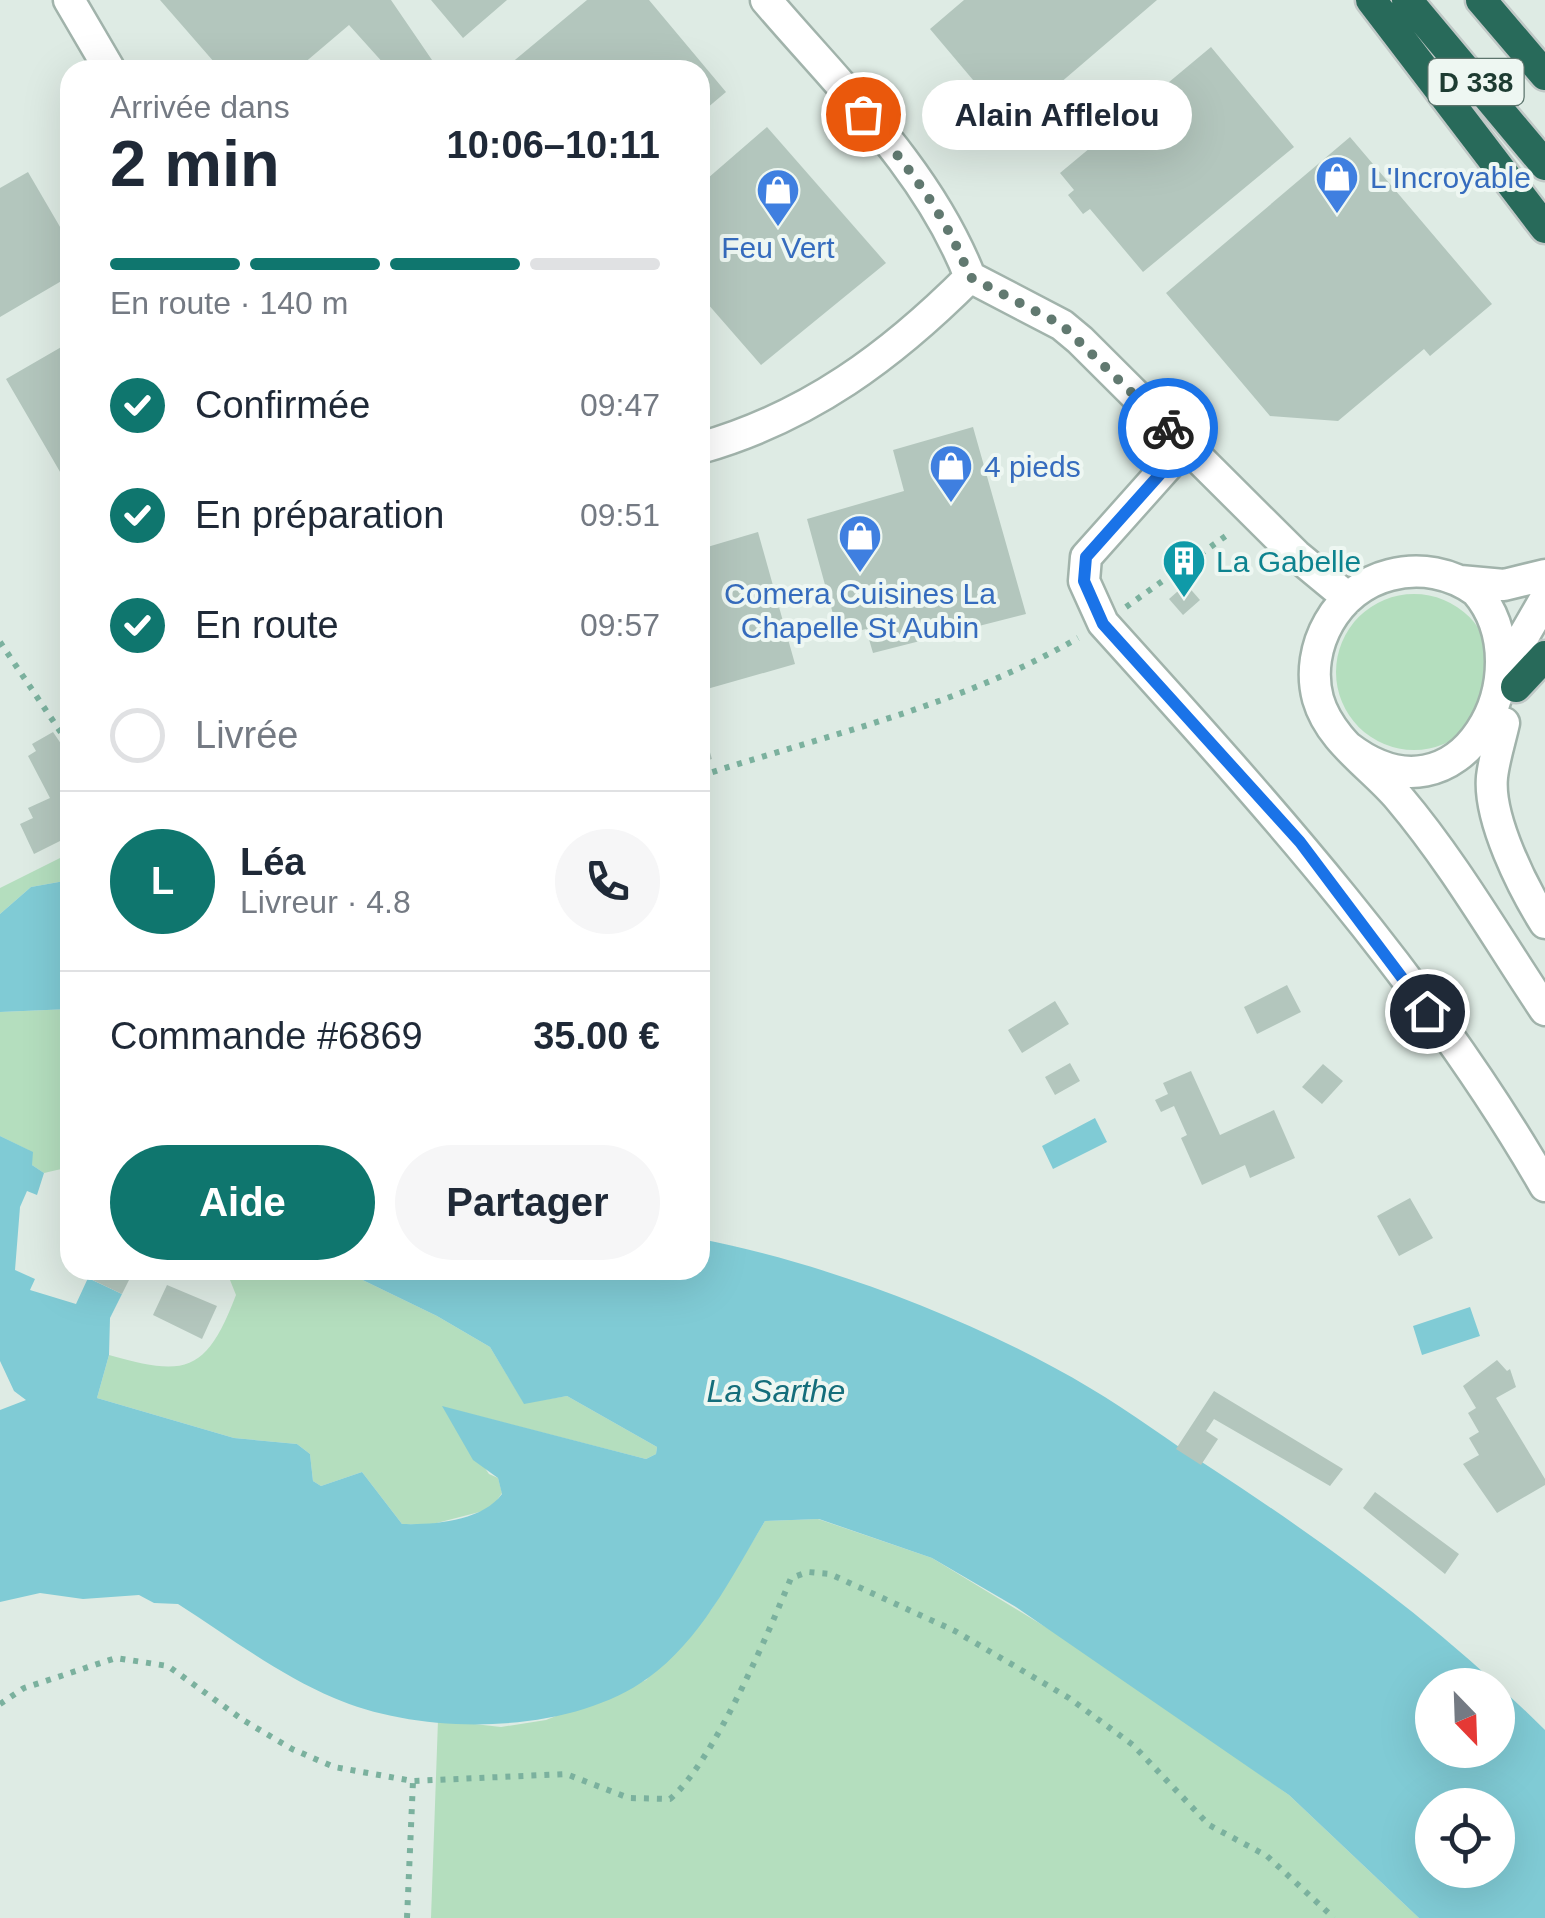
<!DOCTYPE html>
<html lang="fr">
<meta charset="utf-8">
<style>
:root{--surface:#fff;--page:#f6f6f7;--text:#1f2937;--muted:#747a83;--line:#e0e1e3;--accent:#0f766e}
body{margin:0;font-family:Arial,sans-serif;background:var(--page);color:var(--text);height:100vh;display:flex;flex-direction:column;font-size:38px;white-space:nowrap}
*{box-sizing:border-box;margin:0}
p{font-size:32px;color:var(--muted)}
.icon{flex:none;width:55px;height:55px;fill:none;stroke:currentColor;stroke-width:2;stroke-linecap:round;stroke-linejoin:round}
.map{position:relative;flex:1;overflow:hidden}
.panel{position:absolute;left:60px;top:60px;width:650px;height:1220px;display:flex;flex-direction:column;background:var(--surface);border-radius:30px;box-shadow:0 10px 40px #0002}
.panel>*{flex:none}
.needle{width:65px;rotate:157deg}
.tools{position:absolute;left:1415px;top:1668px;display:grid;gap:20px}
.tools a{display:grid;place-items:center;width:100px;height:100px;border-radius:50%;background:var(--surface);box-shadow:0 10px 40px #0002;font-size:50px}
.pin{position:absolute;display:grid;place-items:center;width:85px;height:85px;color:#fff;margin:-42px;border:5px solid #fff;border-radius:50%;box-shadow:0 2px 10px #0007}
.courier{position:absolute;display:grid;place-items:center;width:100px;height:100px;margin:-50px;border:8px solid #1a73e8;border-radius:50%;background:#fff;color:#222;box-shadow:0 2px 12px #0007}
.bubble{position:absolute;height:70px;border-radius:35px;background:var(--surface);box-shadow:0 10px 40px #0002;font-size:32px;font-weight:700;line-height:70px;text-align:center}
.headline em{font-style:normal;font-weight:700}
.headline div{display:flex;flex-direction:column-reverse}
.headline{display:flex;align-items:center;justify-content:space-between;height:170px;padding:0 50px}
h1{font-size:65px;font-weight:700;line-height:75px}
.bar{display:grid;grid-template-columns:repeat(4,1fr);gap:15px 10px;align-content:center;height:120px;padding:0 50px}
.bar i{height:12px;border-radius:8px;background:var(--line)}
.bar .on{background:var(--accent)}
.bar p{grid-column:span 4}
.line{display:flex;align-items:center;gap:25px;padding:0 50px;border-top:2px solid var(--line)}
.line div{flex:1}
.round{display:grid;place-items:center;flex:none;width:105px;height:105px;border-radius:52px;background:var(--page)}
ol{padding:0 50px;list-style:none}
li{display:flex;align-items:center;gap:30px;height:110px}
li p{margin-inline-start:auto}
li .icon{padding:10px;border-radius:50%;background:var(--accent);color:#fff;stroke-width:4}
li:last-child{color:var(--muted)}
li i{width:55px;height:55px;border:5px solid var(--line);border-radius:50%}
.primary-button{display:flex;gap:20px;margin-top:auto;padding:20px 50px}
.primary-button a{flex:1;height:115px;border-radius:60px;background:var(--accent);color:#fff;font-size:40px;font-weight:700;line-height:115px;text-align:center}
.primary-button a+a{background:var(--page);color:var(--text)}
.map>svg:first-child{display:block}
.green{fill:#b4debe}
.water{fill:#80cbd5;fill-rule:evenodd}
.building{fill:#b3c6bd}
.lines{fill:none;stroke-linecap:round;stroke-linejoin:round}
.minor-casing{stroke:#a1b3ab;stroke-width:35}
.highway-casing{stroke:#c0c8c6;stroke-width:35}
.path{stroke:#7bb19e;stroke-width:6;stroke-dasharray:5 8;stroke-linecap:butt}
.minor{stroke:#fff;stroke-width:30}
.highway{stroke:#286a5a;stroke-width:30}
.done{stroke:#617970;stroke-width:10;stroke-dasharray:0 18}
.route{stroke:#1a73e8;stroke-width:12}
.labels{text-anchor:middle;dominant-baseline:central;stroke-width:8;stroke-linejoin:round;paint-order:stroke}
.shield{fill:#eef7f2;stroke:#5c746c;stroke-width:2.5}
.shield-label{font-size:28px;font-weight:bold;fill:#1e3c32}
.shop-label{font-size:30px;fill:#366cbe;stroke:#eef7f2;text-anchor:start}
.culture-label{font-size:30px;fill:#0d838f;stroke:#eef7f2;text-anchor:start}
.water-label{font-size:32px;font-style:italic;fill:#146e7b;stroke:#eef7f2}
</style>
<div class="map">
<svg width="1545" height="1918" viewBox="0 0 1545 1918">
<rect width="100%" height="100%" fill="#deebe4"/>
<!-- green -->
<path class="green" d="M1336 672a78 78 0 1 1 156 0a78 78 0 1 1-156 0Z
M70,853V880L31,887L0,914V888Z
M70,1009V1167L44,1173L32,1165L28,1150L0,1136V1012Z
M226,1270H342L437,1316L490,1347L524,1403L567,1396L657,1447L656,1454L646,1459L443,1407L489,1474L498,1478L502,1493L491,1509L429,1525L402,1524L362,1472L321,1486L313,1481L310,1454L297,1444L234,1438L97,1398L109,1355C186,1377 206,1373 236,1295Z
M818,1519L932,1558L1090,1654L1289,1795L1419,1918H431L438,1720L501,1727L546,1720L646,1680L711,1610L765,1521Z"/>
<!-- water -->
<path class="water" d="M70,880V1009L0,1012V914L31,887Z
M1095,1118L1107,1142L1053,1169L1042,1146Z
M0,1136L33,1152L32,1165L44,1173L37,1195L27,1191L20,1207L15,1270L35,1279L30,1290L76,1304L88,1278L122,1294L110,1318L109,1355L97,1398L234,1438L297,1444L310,1454L313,1481L321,1486L362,1472L402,1524C435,1525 482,1521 502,1494L498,1478L473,1460L442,1406L646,1459L656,1454L657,1447L567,1396L524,1404L490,1347L437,1316L342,1270H700L701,1239C828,1264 978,1321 1090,1388C1131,1412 1170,1442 1211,1468C1332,1547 1442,1628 1545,1730V1918H1419L1289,1795L1016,1607L932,1558L819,1519L765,1521C732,1576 701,1640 648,1678C568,1736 421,1736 334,1698C279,1675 228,1636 178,1604L154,1603L139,1595L83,1599L40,1593L0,1602V1410L26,1400L14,1391L0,1361ZM1432,1685H1498V1750H1432ZM1432,1805H1498V1870H1432Z
M1470,1307L1480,1336L1422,1355L1413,1326Z"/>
<!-- building -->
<path class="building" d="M160,0H391L432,60L420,70H379L385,65L349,25L296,70H221Z
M431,0H507L463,38Z
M587,0H649L726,92L700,114V70H503Z
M964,0H1157L1011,125L930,29Z
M1211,47L1294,147L1143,272L1090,209L1083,214L1068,195L1074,190L1060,173Z
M767,127L886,263L761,365L700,295V185Z
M1350,137L1492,304L1430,356L1424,349L1338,421L1270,416L1166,293Z
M28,172L70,244V276L0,317V188Z
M70,342V489L6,379Z
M973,427L1026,614L873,653L866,629L839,636L807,519L904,491L893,450Z
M758,532L795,664L700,691V537L704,548Z
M1186,584L1200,600L1183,615L1169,599Z
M700,719L712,759L700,762Z
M53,732L70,757V836L34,854L20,824L33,818L28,808L50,798L28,756L36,751L32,744Z
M1287,985L1301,1012L1257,1034L1244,1007Z
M1055,1001L1069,1024L1022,1053L1008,1030Z
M1070,1063L1080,1081L1055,1095L1045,1077Z
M1323,1064L1343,1081L1322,1104L1302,1087Z
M1191,1071L1220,1135L1274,1110L1295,1158L1250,1178L1245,1165L1202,1185L1181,1138L1187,1135L1174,1106L1161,1112L1155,1100L1168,1094L1163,1083Z
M1410,1198L1433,1238L1399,1256L1377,1216Z
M84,1270H134L122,1294L82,1275Z
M167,1285L217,1306L202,1339L153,1315Z
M1497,1360L1507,1371L1510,1369L1516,1387L1496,1398L1545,1479V1485L1497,1513L1463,1464L1479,1455L1469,1438L1479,1432L1468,1413L1476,1408L1463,1386Z
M1214,1391L1343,1469L1330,1486L1214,1419L1206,1431L1218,1439L1201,1465L1176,1449Z
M1375,1492L1459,1554L1445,1574L1363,1508Z"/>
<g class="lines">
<!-- minor casing -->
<g class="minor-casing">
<path id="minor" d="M69,0L110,70
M766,0C840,87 928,169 970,277L1062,325L1080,340L1296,555L1348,598
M1186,445L1086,557L1084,581L1103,623C1263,800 1426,979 1545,1186
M700,448C809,417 891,356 970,277
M1460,581L1504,585L1545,575
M1515,651L1545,599
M1504,723C1500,741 1494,759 1492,777C1488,819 1523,888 1545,923
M1348,747C1461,834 1545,671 1476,591C1451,573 1420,567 1390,575C1337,588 1304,647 1318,699C1330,741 1372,766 1399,798C1454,863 1498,940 1545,1010"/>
</g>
<!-- highway casing -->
<g class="highway-casing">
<path id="highway" d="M1371,0L1545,228
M1407,0L1545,165
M1481,0L1545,75
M1516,687L1545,656"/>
</g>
<!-- path -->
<path class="path" d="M1126,607L1230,533
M0,642L70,746
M700,776C827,735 962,705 1078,638
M0,1704L24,1688L116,1658L168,1666L243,1720L292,1749L334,1767L413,1781L566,1774L629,1798L670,1799C713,1763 768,1634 791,1578L808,1572L830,1574L955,1631L1069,1698L1133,1745L1209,1825L1267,1856L1334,1918
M407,1918L413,1781"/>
<!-- minor -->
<use href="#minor" class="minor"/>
<!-- highway -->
<use href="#highway" class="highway"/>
</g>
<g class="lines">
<!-- done -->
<path class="done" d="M863,114C910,169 943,210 970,277L1062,325L1168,428"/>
<!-- route -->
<path class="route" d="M1168,428L1186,445L1086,557L1084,581L1103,624L1300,842L1427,1011"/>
</g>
<!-- icons -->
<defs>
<g id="shop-pin" transform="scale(2.25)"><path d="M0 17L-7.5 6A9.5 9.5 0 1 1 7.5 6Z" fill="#3f7fe0" stroke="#eef7f2"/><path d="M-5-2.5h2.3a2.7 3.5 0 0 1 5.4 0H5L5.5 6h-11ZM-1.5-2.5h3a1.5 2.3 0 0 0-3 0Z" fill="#fff"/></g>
<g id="building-pin" transform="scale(2.25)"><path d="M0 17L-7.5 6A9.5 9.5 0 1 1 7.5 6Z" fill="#0f9aa8" stroke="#eef7f2"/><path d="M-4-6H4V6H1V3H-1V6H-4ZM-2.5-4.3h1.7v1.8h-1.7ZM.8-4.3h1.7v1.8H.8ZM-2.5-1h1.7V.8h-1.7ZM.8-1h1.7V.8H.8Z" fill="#fff"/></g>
</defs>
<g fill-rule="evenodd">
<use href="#shop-pin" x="1337" y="177"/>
<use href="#shop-pin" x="778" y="190"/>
<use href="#shop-pin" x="951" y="466"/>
<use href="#shop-pin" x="860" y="536"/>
<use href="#building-pin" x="1184" y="561"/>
</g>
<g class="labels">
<!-- shield labels -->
<rect class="shield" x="1428.5" y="59" width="95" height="46" rx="8"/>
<g class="shield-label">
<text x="1476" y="82">D 338</text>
</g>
<!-- shop labels -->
<g class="shop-label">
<text x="1370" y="177">L'Incroyable</text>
<text x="778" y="247" text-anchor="middle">Feu Vert</text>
<text x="984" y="466">4 pieds</text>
<text x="860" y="593" text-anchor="middle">Comera Cuisines La<tspan x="860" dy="34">Chapelle St Aubin</tspan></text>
</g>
<!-- culture labels -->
<g class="culture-label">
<text x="1216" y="561">La Gabelle</text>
</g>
<!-- water labels -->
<g class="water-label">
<text x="776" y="1391">La Sarthe</text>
</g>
</g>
</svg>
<div class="tools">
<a><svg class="needle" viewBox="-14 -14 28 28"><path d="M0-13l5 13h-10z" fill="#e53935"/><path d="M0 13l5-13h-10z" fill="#747a83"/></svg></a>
<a><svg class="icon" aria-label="locate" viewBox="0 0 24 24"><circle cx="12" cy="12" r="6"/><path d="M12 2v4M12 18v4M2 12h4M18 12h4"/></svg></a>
</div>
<div class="pin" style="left:863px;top:114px;background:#ea580c"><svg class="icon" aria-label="bag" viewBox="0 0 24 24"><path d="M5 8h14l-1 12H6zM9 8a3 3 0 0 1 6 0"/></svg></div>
<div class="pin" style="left:1427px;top:1011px;background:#1f2937"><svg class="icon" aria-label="home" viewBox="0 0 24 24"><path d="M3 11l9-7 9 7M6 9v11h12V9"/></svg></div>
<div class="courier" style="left:1168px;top:428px"><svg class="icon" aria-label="bike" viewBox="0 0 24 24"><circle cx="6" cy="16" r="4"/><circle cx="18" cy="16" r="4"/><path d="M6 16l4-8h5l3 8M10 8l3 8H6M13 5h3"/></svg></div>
<div class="bubble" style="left:922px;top:80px;width:270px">Alain Afflelou</div>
<section class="panel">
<div class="headline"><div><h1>2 min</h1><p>Arrivée dans</p></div><em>10:06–10:11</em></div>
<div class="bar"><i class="on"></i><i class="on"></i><i class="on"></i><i></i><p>En route · 140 m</p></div>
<ol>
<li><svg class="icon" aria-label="check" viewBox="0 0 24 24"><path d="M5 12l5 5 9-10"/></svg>Confirmée<p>09:47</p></li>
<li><svg class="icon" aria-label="check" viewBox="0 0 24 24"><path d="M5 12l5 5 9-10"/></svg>En préparation<p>09:51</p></li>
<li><svg class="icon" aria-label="check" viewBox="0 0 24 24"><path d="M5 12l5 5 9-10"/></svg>En route<p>09:57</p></li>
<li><i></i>Livrée</li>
</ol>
<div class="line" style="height:180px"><b class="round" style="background:var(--accent);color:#fff">L</b><div><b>Léa</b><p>Livreur · 4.8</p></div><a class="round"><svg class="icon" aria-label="phone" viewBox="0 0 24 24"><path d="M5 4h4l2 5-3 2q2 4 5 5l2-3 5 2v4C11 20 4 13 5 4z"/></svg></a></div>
<div class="line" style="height:130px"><div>Commande #6869</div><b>35.00 €</b></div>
<div class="primary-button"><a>Aide</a><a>Partager</a></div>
</section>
</div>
